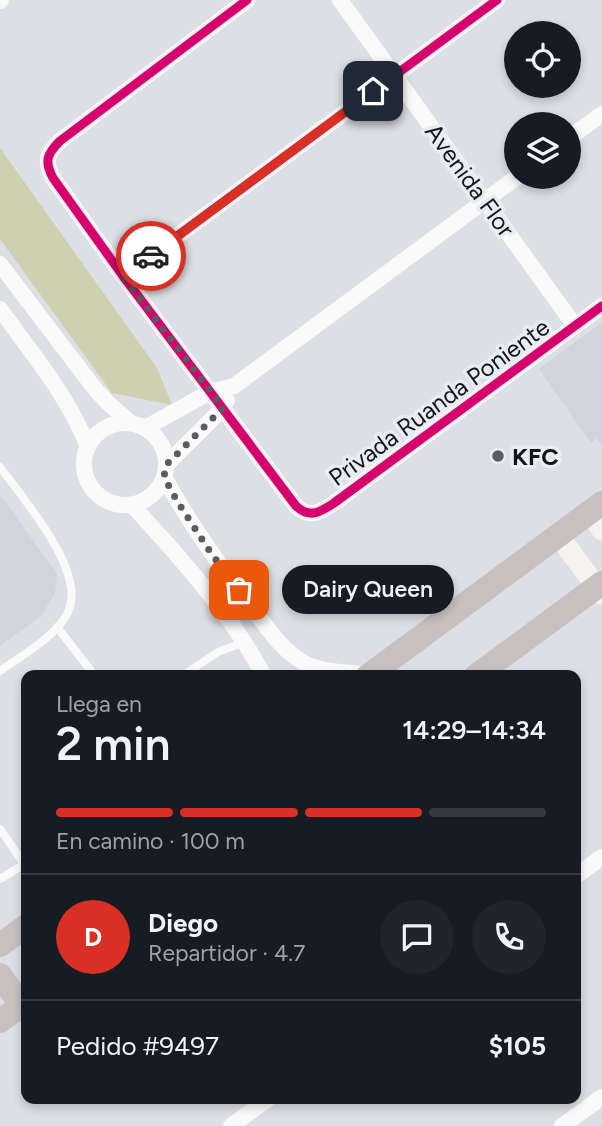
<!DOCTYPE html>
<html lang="es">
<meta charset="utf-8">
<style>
:root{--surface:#171b24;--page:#20242c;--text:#f1f3f6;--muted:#9ea1a6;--line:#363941;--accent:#d93025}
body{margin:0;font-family:Figtree,sans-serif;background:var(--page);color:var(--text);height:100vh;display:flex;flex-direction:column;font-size:26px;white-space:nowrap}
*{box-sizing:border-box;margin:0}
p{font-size:23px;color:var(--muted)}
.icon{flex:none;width:38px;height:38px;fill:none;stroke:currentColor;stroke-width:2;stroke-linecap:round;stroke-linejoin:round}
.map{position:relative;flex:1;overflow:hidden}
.side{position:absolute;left:21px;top:670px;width:560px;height:434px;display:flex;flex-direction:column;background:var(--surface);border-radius:14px;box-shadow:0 4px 10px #0003}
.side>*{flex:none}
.controls{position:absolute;left:504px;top:21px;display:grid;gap:14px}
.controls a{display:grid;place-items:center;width:77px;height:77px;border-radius:50%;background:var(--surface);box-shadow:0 4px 10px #0003;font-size:35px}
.pin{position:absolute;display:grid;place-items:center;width:60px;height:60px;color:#fff;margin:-30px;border-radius:14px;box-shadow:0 4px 10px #0006}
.courier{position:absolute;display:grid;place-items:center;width:70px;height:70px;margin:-35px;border:5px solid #d93025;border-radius:50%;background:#fff;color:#222;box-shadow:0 2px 9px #0007}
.bubble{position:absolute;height:49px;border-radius:24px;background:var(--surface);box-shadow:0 4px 10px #0003;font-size:23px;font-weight:600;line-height:49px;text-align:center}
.headline em{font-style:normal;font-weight:600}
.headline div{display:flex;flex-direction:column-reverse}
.headline{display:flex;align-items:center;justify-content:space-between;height:119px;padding:0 35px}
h1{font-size:46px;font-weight:600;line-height:52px}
.bar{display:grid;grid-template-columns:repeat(4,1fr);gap:10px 7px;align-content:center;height:84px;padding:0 35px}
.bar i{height:9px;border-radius:5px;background:var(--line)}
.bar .on{background:var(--accent)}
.bar p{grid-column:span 4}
.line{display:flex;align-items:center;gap:18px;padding:0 35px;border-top:2px solid var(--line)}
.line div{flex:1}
.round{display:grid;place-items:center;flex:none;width:74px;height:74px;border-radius:37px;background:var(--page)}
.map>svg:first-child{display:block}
.built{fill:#d1d3de}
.green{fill:#cdd1b1}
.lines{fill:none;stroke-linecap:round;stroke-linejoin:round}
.lane{stroke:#fafafb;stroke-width:8}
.street{stroke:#fafafb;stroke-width:16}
.secondary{stroke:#f5f2f2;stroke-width:21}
.primary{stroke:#c7c0c1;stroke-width:24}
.cycleway-casing{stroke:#eaecf3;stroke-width:13}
.cycleway{stroke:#d6006c;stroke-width:9}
.done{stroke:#5c5c60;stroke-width:7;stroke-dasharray:0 12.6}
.route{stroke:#d93025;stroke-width:9}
.poi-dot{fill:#5c5c60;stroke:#eaecf3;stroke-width:2.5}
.labels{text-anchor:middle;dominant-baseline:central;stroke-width:7;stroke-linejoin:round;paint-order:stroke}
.street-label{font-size:24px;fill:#161619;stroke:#eaecf3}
.poi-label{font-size:24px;font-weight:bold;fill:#161619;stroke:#eaecf3;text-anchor:start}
</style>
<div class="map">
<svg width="602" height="1126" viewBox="0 0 602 1126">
<rect width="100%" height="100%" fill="#dedfe4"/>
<!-- built -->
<path class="built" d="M602,322V446L597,438L591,443L539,369Z
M0,494L57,574L55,593L42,615L0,646Z"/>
<!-- green -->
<path class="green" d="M0,148L157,368L172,405L112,393L0,239Z"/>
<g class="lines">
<!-- lane -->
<path class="lane" d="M0,467C23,499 87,571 68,612C57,636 21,656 0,671
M57,627L95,676
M182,676L218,652L244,642
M0,829L26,867
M0,879L25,864"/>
<!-- street -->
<path class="street" d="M247,0L60,141C47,154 44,161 53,178L123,276L296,506C310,519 320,512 334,503L602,306
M340,0L575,326
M0,1L1,0
M569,138L602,114
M0,264L95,389L108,403L132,424
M123,276L497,0
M0,309C31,352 69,397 88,447
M84 464a41 41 0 1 1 82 0a41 41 0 1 1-82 0Z
M145,428L210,392L234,386L517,177
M166,465L223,408L227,400
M164,477C188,521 217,562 248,602C264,623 281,651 306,664C325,673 349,672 369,675
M132,505C179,556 232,615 264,676
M576,876L602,857
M231,1126L268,1099
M562,1126L602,1097"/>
<!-- secondary -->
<path class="secondary" d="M590,513L602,530
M558,535L602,594"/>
<!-- primary -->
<path class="primary" d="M368,676L602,503
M476,676L602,583
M0,945L26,926
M0,975L22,1006
M0,1021L26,1002"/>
<!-- cycleway casing -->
<g class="cycleway-casing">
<path id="cycleway" d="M247,0L60,141C47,154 44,161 53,178L123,276L296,506C310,519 320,512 334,503L602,306
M123,276L497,0"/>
</g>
<!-- cycleway -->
<use href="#cycleway" class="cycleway"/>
</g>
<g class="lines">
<!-- done -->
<path class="done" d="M151,256L123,276L223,408L166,465L164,477L177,501L211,553L239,590"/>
<!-- route -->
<path class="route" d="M151,256L373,91"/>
</g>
<!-- markers -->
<circle class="poi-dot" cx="498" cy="456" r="7"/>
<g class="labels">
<!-- street labels -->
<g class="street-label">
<text transform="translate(470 180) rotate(54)">Avenida Flor</text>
<text transform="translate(439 402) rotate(-36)">Privada Ruanda Poniente</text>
</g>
<!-- poi labels -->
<g class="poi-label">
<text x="512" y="456">KFC</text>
</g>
</g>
</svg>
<div class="controls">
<a><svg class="icon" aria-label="locate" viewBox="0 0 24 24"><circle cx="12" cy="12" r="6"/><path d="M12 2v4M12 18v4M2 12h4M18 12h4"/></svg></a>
<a><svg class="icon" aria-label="layers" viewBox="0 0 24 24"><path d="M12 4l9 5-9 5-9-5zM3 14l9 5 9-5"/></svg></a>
</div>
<div class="pin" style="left:239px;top:590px;background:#ea580c"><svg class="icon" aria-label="bag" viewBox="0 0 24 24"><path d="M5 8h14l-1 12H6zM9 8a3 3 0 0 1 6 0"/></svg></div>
<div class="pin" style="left:373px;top:91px;background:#1f2937"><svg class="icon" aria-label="home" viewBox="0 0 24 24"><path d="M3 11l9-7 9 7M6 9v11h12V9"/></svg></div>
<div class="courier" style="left:151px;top:256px"><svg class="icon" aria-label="car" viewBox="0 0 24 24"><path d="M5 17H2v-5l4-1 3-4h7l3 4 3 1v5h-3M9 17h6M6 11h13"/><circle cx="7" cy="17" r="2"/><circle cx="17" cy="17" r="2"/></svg></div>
<div class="bubble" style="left:282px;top:565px;width:172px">Dairy Queen</div>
<section class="side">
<div class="headline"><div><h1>2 min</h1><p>Llega en</p></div><em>14:29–14:34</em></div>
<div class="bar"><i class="on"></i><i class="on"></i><i class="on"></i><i></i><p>En camino · 100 m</p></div>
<div class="line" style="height:126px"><b class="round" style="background:var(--accent);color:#fff">D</b><div><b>Diego</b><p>Repartidor · 4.7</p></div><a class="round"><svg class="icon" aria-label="chat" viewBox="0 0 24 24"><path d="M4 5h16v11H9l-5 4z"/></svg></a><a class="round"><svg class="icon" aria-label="phone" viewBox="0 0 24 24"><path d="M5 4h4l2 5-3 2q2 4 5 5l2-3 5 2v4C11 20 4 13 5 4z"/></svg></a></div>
<div class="line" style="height:91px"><div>Pedido #9497</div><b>$105</b></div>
</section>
</div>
